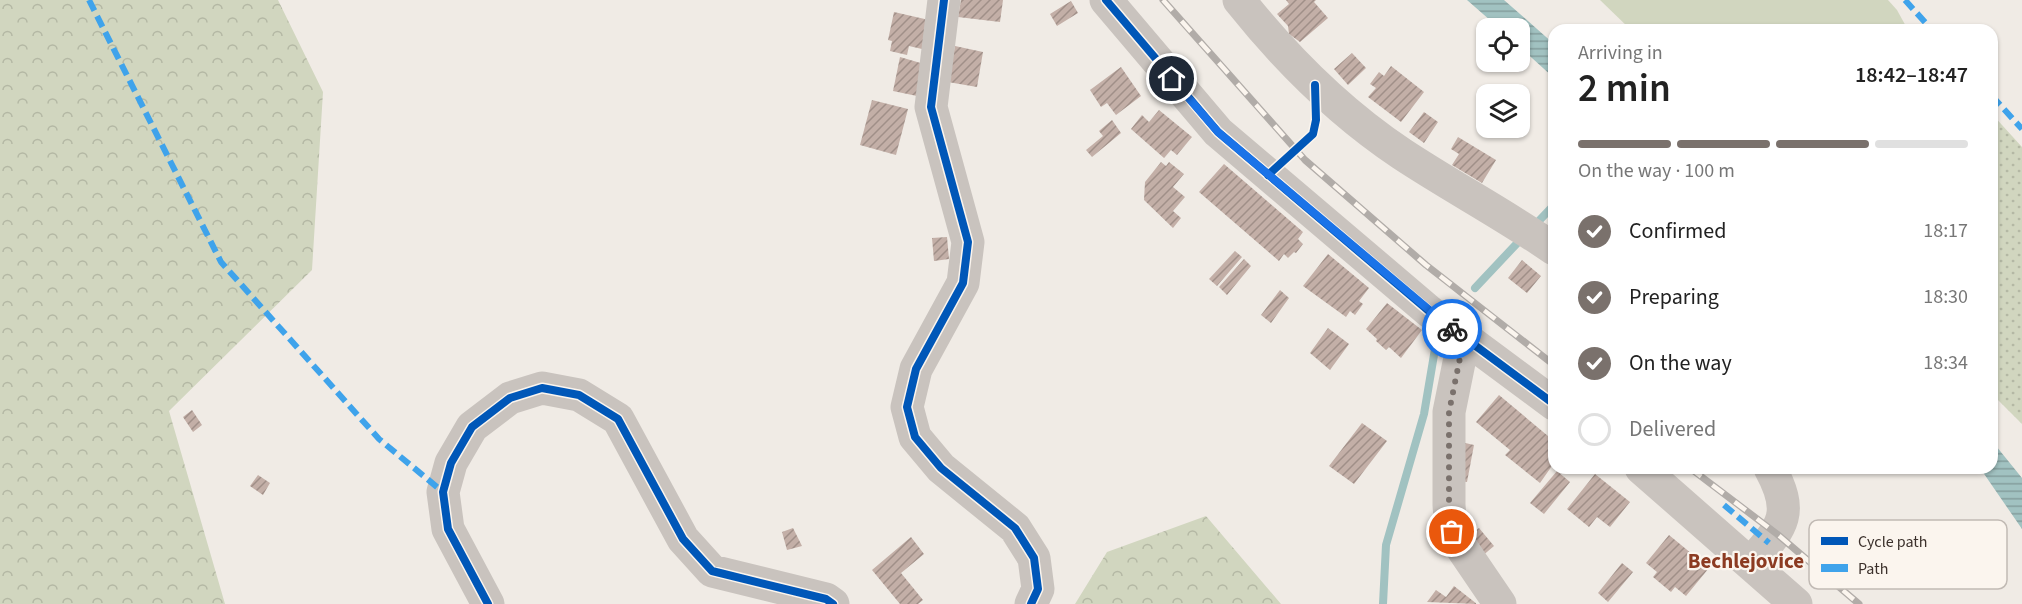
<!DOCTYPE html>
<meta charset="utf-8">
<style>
:root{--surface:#fff;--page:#f6f6f6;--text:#222;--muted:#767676;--line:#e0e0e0;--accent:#7a716c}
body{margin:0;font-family:"Source Sans 3",sans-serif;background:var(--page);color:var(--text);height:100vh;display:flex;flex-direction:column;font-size:22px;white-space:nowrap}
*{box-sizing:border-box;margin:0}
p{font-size:20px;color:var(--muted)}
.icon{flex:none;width:33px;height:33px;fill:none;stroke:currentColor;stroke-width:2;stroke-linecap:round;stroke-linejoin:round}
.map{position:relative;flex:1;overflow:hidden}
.drawer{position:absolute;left:1548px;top:24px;width:450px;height:450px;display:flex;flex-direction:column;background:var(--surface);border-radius:18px;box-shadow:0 2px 4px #0004}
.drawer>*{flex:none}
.buttons{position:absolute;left:1476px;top:18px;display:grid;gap:12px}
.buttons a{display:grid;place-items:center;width:54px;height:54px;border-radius:12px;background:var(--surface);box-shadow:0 2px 4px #0004;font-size:30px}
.pin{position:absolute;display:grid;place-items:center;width:51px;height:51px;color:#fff;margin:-26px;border:3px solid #fff;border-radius:50%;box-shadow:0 2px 6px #0007}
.courier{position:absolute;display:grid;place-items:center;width:60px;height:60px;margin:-30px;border:4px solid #1a73e8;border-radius:50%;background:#fff;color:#222;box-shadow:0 2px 8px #0007}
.headline em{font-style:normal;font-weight:600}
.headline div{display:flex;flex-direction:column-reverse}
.headline{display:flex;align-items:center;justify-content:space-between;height:102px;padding:0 30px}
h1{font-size:39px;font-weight:600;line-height:45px}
.bar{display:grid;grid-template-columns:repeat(4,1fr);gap:9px 6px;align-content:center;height:72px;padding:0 30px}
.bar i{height:8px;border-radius:4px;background:var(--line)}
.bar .current{background:var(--accent)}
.bar p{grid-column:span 4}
ol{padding:0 30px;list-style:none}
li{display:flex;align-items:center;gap:18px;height:66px}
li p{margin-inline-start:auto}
li .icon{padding:6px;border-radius:50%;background:var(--accent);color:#fff;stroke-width:4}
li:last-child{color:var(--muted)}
li i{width:33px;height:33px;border:3px solid var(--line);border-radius:50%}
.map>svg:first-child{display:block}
.grass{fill:url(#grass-dots)}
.forest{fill:url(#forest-crowns)}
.park{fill:#d1d6bf}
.water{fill:url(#water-rules)}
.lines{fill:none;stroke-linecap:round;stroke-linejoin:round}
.stream{stroke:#a1c2c1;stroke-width:8}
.building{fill:url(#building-hatch)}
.minor{stroke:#c9c3be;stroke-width:33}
.rail-casing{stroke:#b1aca8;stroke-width:7}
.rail{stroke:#fbf5ee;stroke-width:4.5;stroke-dasharray:14;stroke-linecap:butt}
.quiet{stroke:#3fa3eb;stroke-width:6;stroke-dasharray:12 6;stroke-linecap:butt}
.cycleway-casing{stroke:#fbf5ee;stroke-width:11}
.cycleway{stroke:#0057b8;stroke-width:8}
.done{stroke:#7a716c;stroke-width:6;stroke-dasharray:0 10.8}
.route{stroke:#1a73e8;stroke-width:8}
.labels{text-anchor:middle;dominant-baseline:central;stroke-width:4.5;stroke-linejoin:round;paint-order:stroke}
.quarter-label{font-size:21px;font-weight:bold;fill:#8c3b22;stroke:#fbf5ee}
.key{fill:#fbf5ee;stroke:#c1bab4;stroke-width:1.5}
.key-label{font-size:16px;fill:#3b302b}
</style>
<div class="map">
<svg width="2022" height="604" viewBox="0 0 2022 604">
<defs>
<pattern id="grass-dots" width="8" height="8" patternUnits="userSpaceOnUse" patternTransform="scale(1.5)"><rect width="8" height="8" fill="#d1d6bf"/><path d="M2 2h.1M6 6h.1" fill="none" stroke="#b4b8a4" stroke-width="1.8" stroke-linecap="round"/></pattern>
<pattern id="forest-crowns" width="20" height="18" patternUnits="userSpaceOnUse" patternTransform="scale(1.5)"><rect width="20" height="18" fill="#d1d6bf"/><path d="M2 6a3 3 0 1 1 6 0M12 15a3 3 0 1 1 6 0" fill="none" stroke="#b4b8a4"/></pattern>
<pattern id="water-rules" width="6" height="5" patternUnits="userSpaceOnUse" patternTransform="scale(1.5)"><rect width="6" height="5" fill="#a1c2c1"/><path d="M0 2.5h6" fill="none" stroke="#849e9d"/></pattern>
<pattern id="building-hatch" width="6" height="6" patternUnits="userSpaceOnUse" patternTransform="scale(1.5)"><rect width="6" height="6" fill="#c3afa7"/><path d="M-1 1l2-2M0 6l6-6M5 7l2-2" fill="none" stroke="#a08f88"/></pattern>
</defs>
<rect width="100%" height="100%" fill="#f0ebe5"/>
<!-- grass -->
<path class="grass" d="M1992,114L2022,147V424L1992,394Z"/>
<!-- forest -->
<path class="forest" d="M0,0H278L323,92L312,270L169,411L225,604H0Z
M1206,516L1281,604H1075L1107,552Z"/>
<!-- park -->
<path class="park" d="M1600,0H1888L1897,10L1908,30H1631Z"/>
<!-- water -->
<path class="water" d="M1467,0H1504L1554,44V78L1520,47V28H1499Z
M1992,441L2022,478V529L1980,468H1992Z"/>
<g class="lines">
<!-- stream -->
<path class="stream" d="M1534,226L1554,205
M1475,288L1523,237
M1383,604L1386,545L1424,414L1436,343"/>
</g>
<!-- building -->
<path class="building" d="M961,0H1003L1000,22L958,17Z
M1286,0H1316L1314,2L1328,18L1300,42L1289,34L1288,26L1277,14L1289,4Z
M1071,1L1078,13L1057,26L1050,14Z
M894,12L929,20L922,49L909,46L907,55L890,51L892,41L888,40Z
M955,46L983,52L977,87L948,82Z
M1352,53L1366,68L1348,85L1334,69Z
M900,57L924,64L917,96L893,91Z
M1391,66L1424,92L1401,122L1368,97L1376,88L1370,84L1379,72L1384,76Z
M1121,67L1141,96L1116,115L1107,103L1101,107L1090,90Z
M872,100L908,109L896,155L860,145Z
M1159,110L1192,137L1177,155L1171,150L1164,158L1131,129L1142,115L1149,122Z
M1424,112L1438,122L1424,143L1409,132Z
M1112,120L1121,133L1092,157L1086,150L1103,136L1099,131Z
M1458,137L1496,160L1482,183L1452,165L1459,154L1451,149Z
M1161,162L1166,166L1169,162L1184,174L1173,187L1185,197L1173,211L1181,218L1173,228L1144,200L1145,182Z
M1224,164L1303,232L1298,239L1303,244L1296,253L1294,252L1288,258L1284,254L1279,261L1199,192Z
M947,237L949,259L934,261L932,238Z
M1235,251L1242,257L1217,286L1209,279Z
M1328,254L1369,288L1359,301L1363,304L1355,315L1350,311L1346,317L1303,286Z
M1244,259L1251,266L1227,295L1219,287Z
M1522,260L1541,276L1527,293L1508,278Z
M1280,290L1289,298L1271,323L1261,315Z
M1387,303L1422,330L1401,358L1389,347L1386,350L1376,341L1377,339L1366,329Z
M1328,328L1349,344L1330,370L1310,353Z
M1499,395L1554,441V463L1540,483L1505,455L1510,450L1476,422Z
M192,410L202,425L193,432L183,417Z
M1362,423L1387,441L1354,484L1329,466Z
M1461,442L1474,445L1467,482L1455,481Z
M1557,471L1570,482L1544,514L1530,503Z
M1595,474L1630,502L1610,527L1597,517L1589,527L1567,509Z
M258,475L270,483L263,495L250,486Z
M793,528L802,546L787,550L782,532Z
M1479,528L1494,546L1481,557L1466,539Z
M1669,535L1709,568L1686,596L1675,587L1671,592L1653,577L1657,572L1646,563Z
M911,537L924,554L901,573L923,600L918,604H900L872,570Z
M1622,563L1633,572L1608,602L1598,593Z
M1454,586L1477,604L1427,602L1436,590L1446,597Z"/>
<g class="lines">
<!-- minor -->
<path class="minor" d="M944,0L931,107L968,242L963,283L916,369L907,407L915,437L941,468L1015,528L1034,558L1038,589L1031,604
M1106,0L1218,132L1430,312L1554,404
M1239,0C1286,59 1339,112 1402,154C1452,187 1505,215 1554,249
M1464,338L1449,412V505L1451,532L1500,604
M1641,468L1796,604
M1751,563C1783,526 1795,514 1770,468
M488,604L448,529L443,492L451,463L472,427L510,398L542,388L579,395L618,419L683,539L712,571L826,599L833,604"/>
<!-- rail casing -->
<g class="rail-casing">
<path id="rail" d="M1163,0L1305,160L1426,265L1554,365
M1690,468L1777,534L1859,604"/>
</g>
<!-- rail -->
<use href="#rail" class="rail"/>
<!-- quiet -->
<path class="quiet" d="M89,0L221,262L379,439L443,492
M1905,0L1932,30
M1992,96L2022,129
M1451,329L1459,322L1476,317
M1724,505L1769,543"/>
<!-- cycleway casing -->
<g class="cycleway-casing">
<path id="cycleway" d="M944,0L931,107L968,242L963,283L916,369L907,407L915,437L941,468L1015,528L1034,558L1038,589L1031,604
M1106,0L1218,132L1430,312L1554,404
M1268,175L1313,134L1316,120L1315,85
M488,604L448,529L443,492L451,463L472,427L510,398L542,388L579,395L618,419L683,539L712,571L826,599L833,604"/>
</g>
<!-- cycleway -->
<use href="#cycleway" class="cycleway"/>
</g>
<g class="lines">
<!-- done -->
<path class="done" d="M1452,532L1449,505V412L1464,338L1452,329"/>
<!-- route -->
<path class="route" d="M1172,79L1218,132L1452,329"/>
</g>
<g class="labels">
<!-- quarter labels -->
<g class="quarter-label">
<text x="1746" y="561">Bechlejovice</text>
</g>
</g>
<!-- legend -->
<rect x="1809" y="520" width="198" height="69" rx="9" class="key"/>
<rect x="1821" y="537" width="27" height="8" fill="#0057b8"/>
<rect x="1821" y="564" width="27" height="8" fill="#3fa3eb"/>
<g class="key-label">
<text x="1858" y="547">Cycle path</text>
<text x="1858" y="574">Path</text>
</g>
</svg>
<div class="buttons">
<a><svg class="icon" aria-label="locate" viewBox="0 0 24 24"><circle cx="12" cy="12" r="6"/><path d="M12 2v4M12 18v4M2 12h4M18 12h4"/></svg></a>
<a><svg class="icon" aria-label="layers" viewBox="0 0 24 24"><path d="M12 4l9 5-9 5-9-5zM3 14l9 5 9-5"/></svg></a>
</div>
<div class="pin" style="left:1452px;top:532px;background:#ea580c"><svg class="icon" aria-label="bag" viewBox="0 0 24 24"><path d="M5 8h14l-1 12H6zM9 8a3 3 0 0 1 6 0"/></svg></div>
<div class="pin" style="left:1172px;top:79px;background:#1f2937"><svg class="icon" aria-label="home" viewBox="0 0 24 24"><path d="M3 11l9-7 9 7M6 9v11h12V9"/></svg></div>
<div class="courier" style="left:1452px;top:329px"><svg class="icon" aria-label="bike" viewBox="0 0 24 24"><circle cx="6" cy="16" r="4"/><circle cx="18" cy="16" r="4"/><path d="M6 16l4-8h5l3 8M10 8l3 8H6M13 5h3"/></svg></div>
<section class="drawer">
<div class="headline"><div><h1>2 min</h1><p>Arriving in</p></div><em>18:42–18:47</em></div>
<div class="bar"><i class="current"></i><i class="current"></i><i class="current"></i><i></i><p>On the way · 100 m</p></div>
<ol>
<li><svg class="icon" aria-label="check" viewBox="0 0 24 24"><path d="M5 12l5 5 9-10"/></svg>Confirmed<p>18:17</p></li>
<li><svg class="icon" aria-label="check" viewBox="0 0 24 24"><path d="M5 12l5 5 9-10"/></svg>Preparing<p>18:30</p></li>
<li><svg class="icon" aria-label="check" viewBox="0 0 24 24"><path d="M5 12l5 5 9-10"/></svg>On the way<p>18:34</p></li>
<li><i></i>Delivered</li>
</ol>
</section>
</div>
